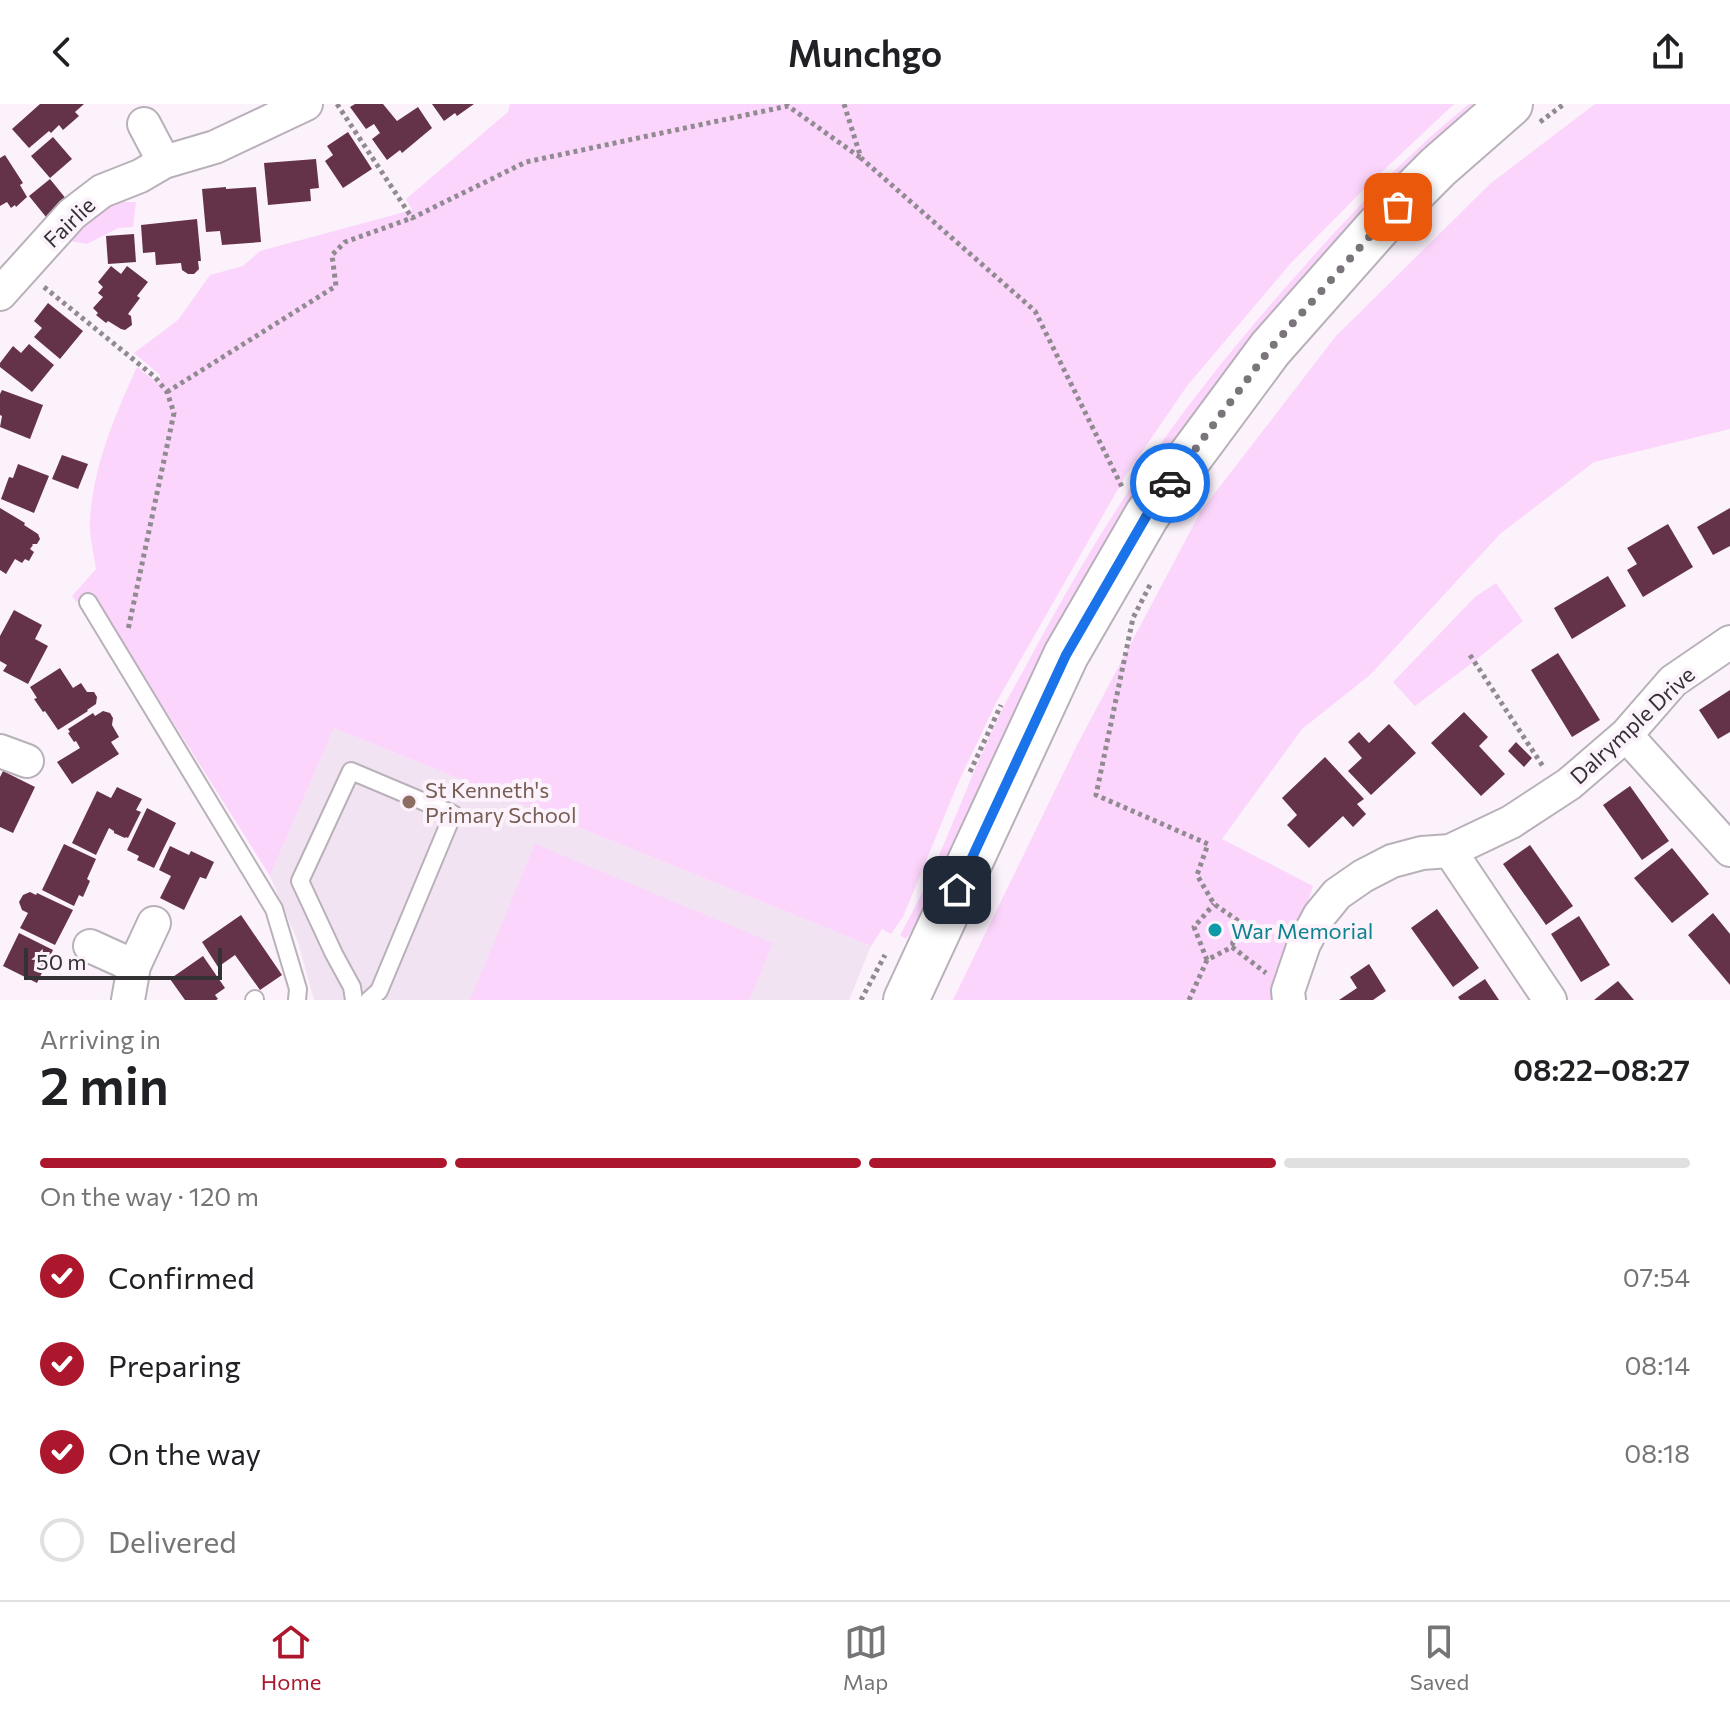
<!DOCTYPE html>
<meta charset="utf-8">
<style>
:root{--surface:#fff;--page:#f2f2f2;--text:#202124;--muted:#757577;--line:#e0e0e0;--accent:#ac172e}
body{margin:0;font-family:Commissioner,sans-serif;background:var(--page);color:var(--text);height:100vh;display:flex;flex-direction:column;font-size:30px;white-space:nowrap}
*{box-sizing:border-box;margin:0}
p{font-size:26px;color:var(--muted)}
.icon{flex:none;width:44px;height:44px;fill:none;stroke:currentColor;stroke-width:2;stroke-linecap:round;stroke-linejoin:round}
.map{position:relative;height:896px;overflow:hidden}
.drawer{display:flex;flex-direction:column;background:var(--surface);flex:1}
.drawer>*{flex:none}
.scale{position:absolute;left:24px;bottom:20px;width:198px;box-sizing:border-box;padding-left:8px;border:4px solid #343134;border-top:0;font-size:22px;line-height:28px;white-space:nowrap;color:#343134;-webkit-text-stroke:6px #fbf2fb;paint-order:stroke}
.pin{position:absolute;display:grid;place-items:center;width:68px;height:68px;color:#fff;margin:-34px;border-radius:16px;box-shadow:0 4px 12px #0006}
.courier{position:absolute;display:grid;place-items:center;width:80px;height:80px;margin:-40px;border:6px solid #1a73e8;border-radius:50%;background:#fff;color:#222;box-shadow:0 2px 10px #0007}
.summary em{font-style:normal;font-weight:600}
.summary div{display:flex;flex-direction:column-reverse}
.summary{display:flex;align-items:center;justify-content:space-between;height:136px;padding:0 40px}
h1{font-size:52px;font-weight:600;line-height:60px}
.bar{display:grid;grid-template-columns:repeat(4,1fr);gap:12px 8px;align-content:center;height:96px;padding:0 40px}
.bar i{height:10px;border-radius:6px;background:var(--line)}
.bar .on{background:var(--accent)}
.bar p{grid-column:span 4}
ol{padding:0 40px;list-style:none}
li{display:flex;align-items:center;gap:24px;height:88px}
li p{margin-inline-start:auto}
li .icon{padding:8px;border-radius:50%;background:var(--accent);color:#fff;stroke-width:4}
li:last-child{color:var(--muted)}
li i{width:44px;height:44px;border:4px solid var(--line);border-radius:50%}
header{display:flex;justify-content:space-between;align-items:center;height:104px;padding:0 40px;background:var(--surface);font-size:36px;font-weight:600}
.menu{display:flex;justify-content:space-around;align-items:center;height:112px;border-top:2px solid var(--line);background:var(--surface);font-size:22px;color:var(--muted)}
.menu a{display:grid;justify-items:center;gap:4px}
.menu .on{color:var(--accent)}
.map>svg:first-child{display:block}
.built{fill:#f2e3f2}
.green{fill:#fcd5fc}
.building{fill:#653349}
.lines{fill:none;stroke-linecap:round;stroke-linejoin:round}
.service-casing{stroke:#b9b1b9;stroke-width:20}
.minor-casing{stroke:#b9b1b9;stroke-width:36}
.secondary-casing{stroke:#b9b1b9;stroke-width:48}
.path{stroke:#918b91;stroke-width:5;stroke-dasharray:4 4;stroke-linecap:butt}
.service{stroke:#fff;stroke-width:16}
.minor{stroke:#fff;stroke-width:32}
.secondary{stroke:#fff;stroke-width:44}
.done{stroke:#7a757a;stroke-width:8;stroke-dasharray:0 14.4}
.route{stroke:#1a73e8;stroke-width:10}
.education-dot{fill:#8d6e63;stroke:#fbf2fb;stroke-width:3}
.culture-dot{fill:#0f9aa8;stroke:#fbf2fb;stroke-width:3}
.labels{text-anchor:middle;dominant-baseline:central;stroke-width:8;stroke-linejoin:round;paint-order:stroke}
.street-label{font-size:22px;fill:#343134;stroke:#fbf2fb}
.education-label{font-size:22px;fill:#785e54;stroke:#fbf2fb;text-anchor:start}
.culture-label{font-size:22px;fill:#0d838f;stroke:#fbf2fb;text-anchor:start}
</style>
<header><svg class="icon" aria-label="back" viewBox="0 0 24 24"><path d="M15 5l-7 7 7 7"/></svg>Munchgo<svg class="icon" aria-label="share" viewBox="0 0 24 24"><path d="M12 15V3M7 8l5-5 5 5M5 13v7h14v-7"/></svg></header>
<div class="map">
<svg width="1730" height="896" viewBox="0 0 1730 896">
<rect width="100%" height="100%" fill="#fbf2fb"/>
<!-- built -->
<path class="built" d="M334,624L871,842L849,896H314L298,838L270,772Z"/>
<!-- green -->
<path class="green" d="M510,0H1454L1371,78L1290,160L1187,282L1126,371L997,597L958,679L903,813L891,830L882,825L871,842L334,624L270,772L93,491L76,498L72,492L96,465C94,450 89,432 90,416C93,363 115,311 137,263L159,280L160,271L134,249L178,216L210,171L243,162L260,147L412,106L406,95L508,8Z
M1469,0H1487L1342,135L949,771L906,835L900,831C939,763 963,687 997,616C1008,593 1022,570 1034,547C1067,486 1101,427 1140,370C1186,301 1238,237 1293,175C1347,113 1405,52 1469,0Z
M1595,0H1730V325L1594,358L1500,430L1370,571L1302,625L1222,735L1313,782L1276,896H953L1076,643L1201,407L1336,232L1491,79Z
M104,98H136L133,123L118,124L87,140L64,136Z
M1496,479L1523,517L1476,556L1415,602L1393,578L1475,493Z
M535,740L773,839L749,896H470Z"/>
<!-- building -->
<path class="building" d="M40,0H84L75,8L79,12L63,26L59,21L51,29L49,27L29,44L12,25Z
M355,0H383L397,17L418,3L432,24L402,49L400,46L387,56L372,35L380,29L374,20L366,25L350,3Z
M432,0H474L457,12L455,9L444,17Z
M348,28L372,65L343,84L325,57L333,51L327,42Z
M53,33L72,55L50,74L31,52Z
M5,51L23,79L20,81L27,93L16,103L15,101L11,104L7,98L0,102V54Z
M316,55L319,84L310,85L311,97L268,101L264,59Z
M50,75L67,96L46,113L29,92Z
M226,83V85L256,83L261,138L222,141L220,127L206,128L202,85Z
M197,115L201,157H198L199,165L194,170H188L182,166L181,159L156,161L155,148L143,149L141,121Z
M134,130L136,158L108,160L106,132Z
M111,162L121,170L127,162L148,178L137,192L140,194L128,210L131,212L132,221L125,226L121,225L108,217L106,219L96,211L98,209L93,204L103,193L98,189L103,183L98,178Z
M48,199L83,227L60,255L34,233L42,224L34,217Z
M29,240L54,261L32,288L0,263V259L13,242L21,249Z
M2,286L43,301L30,335L0,323L2,312L0,311V290Z
M62,351L88,360L78,385L52,375Z
M18,360L49,372L34,409L1,395L9,373L13,374Z
M0,404L25,419L24,421L38,430L40,435L37,440H32L33,441L30,445L34,448L29,457L25,455L22,459L15,455L6,470L0,466Z
M1730,404V442L1713,451L1697,423Z
M1668,420L1693,463L1643,493L1627,466L1637,460L1627,444Z
M1608,472L1626,502L1572,535L1554,504Z
M14,506L42,521L35,535L48,542L28,580L3,567L7,561L0,557V532Z
M1558,549L1600,616L1572,633L1531,566Z
M60,564L73,584L81,579L87,588H94L97,593L96,600L87,606L88,607L58,626L45,607L43,608L34,595L37,594L30,583Z
M1730,586V628L1718,635L1699,606Z
M103,607L110,609L113,614L112,621L119,633L111,638L119,650L72,680L57,658L80,644L76,637L74,638L68,629L70,628L68,625L93,609L95,612Z
M1464,608L1488,633L1479,642L1505,670L1481,692L1431,639Z
M1389,620L1416,649L1371,691L1348,667L1362,654L1348,638L1359,628L1369,639Z
M1516,638L1532,654L1524,663L1508,647Z
M1325,653L1364,695L1357,700L1366,710L1353,723L1343,712L1309,744L1287,721L1297,711L1282,694Z
M3,667L35,683L13,729L0,723V673Z
M1630,682L1669,737L1642,756L1603,701Z
M117,683L142,695L136,706L141,708L128,734L126,733L125,734L114,729V727L109,724L96,751L72,739L97,687L111,694Z
M147,704L176,719L154,764L137,756L139,752L127,746Z
M64,740L96,755L87,775L90,777L83,793L79,791L74,802L42,786Z
M1530,741L1573,802L1546,821L1503,760Z
M170,742L189,751L191,747L214,758L206,775L200,773L184,806L160,794L171,772L159,766Z
M1672,744L1709,790L1672,819L1634,774Z
M30,788L36,791L37,789L73,806L55,841L20,824L28,809L22,806L19,798L23,791Z
M1437,805L1479,864L1453,883L1411,824Z
M1713,809L1730,830V881L1688,831Z
M241,811L282,871L260,886L235,851L218,863L202,838Z
M1579,812L1610,861L1581,878L1551,830Z
M19,829L53,846L37,879L3,862Z
M203,852L225,884L215,891L218,895L216,896H185L170,875Z
M1369,860L1386,887L1373,896H1339L1357,884L1350,873Z
M1485,875L1499,896H1460L1458,893Z
M1618,877L1634,896H1594Z"/>
<g class="lines">
<!-- service casing -->
<g class="service-casing">
<path id="service" d="M88,498L274,805L298,885L297,896
M254,896L255,895
M354,896L352,883L334,850L300,777L351,667L453,710L379,887L369,896"/>
</g>
<!-- minor casing -->
<g class="minor-casing">
<path id="minor" d="M144,20L164,58
M0,190L72,110L102,87L140,72L164,58L215,43L306,0
M1626,631L1730,746
M0,647L27,657
M1450,747L1550,896
M90,842L134,862
M128,896L134,862L154,819
M1289,896L1288,887L1304,840L1319,812L1337,790L1363,772L1392,757L1422,749L1450,747L1511,718L1569,680L1626,631L1673,577L1730,538"/>
</g>
<!-- secondary casing -->
<g class="secondary-casing">
<path id="secondary" d="M906,896L1066,551L1147,411L1270,245L1378,123L1438,63L1510,0"/>
</g>
<!-- path -->
<path class="path" d="M337,0L412,114L526,58L788,2L861,54
M844,0L861,54L1035,207L1123,385
M1540,18L1564,0
M44,183L155,273L167,288L174,309L128,526
M167,288L336,182L332,151L345,138L412,114
M1150,481L1133,514L1096,691L1208,740L1197,771L1214,800L1237,816L1232,843
M1470,551L1544,664
M970,668L1001,601
M1207,856L1194,823L1214,800
M861,896L885,851
M1189,896L1207,856L1232,843L1266,869"/>
<!-- service -->
<use href="#service" class="service"/>
<!-- minor -->
<use href="#minor" class="minor"/>
<!-- secondary -->
<use href="#secondary" class="secondary"/>
</g>
<g class="lines">
<!-- done -->
<path class="done" d="M1170,379L1270,245L1378,123L1398,103"/>
<!-- route -->
<path class="route" d="M957,786L1066,551L1147,411L1170,379"/>
</g>
<!-- markers -->
<circle class="education-dot" cx="409" cy="698" r="8"/>
<circle class="culture-dot" cx="1215" cy="826" r="8"/>
<g class="labels">
<!-- street labels -->
<g class="street-label">
<text transform="translate(69 118) rotate(-44)">Fairlie</text>
<text transform="translate(1632 621) rotate(-43)">Dalrymple Drive</text>
</g>
<!-- education labels -->
<g class="education-label">
<text x="425" y="685">St Kenneth's<tspan x="425" dy="25">Primary School</tspan></text>
</g>
<!-- culture labels -->
<g class="culture-label">
<text x="1231" y="826">War Memorial</text>
</g>
</g>
</svg>
<div class="scale">50 m</div>
<div class="pin" style="left:1398px;top:103px;background:#ea580c"><svg class="icon" aria-label="bag" viewBox="0 0 24 24"><path d="M5 8h14l-1 12H6zM9 8a3 3 0 0 1 6 0"/></svg></div>
<div class="pin" style="left:957px;top:786px;background:#1f2937"><svg class="icon" aria-label="home" viewBox="0 0 24 24"><path d="M3 11l9-7 9 7M6 9v11h12V9"/></svg></div>
<div class="courier" style="left:1170px;top:379px"><svg class="icon" aria-label="car" viewBox="0 0 24 24"><path d="M5 17H2v-5l4-1 3-4h7l3 4 3 1v5h-3M9 17h6M6 11h13"/><circle cx="7" cy="17" r="2"/><circle cx="17" cy="17" r="2"/></svg></div>
</div>
<section class="drawer">
<div class="summary"><div><h1>2 min</h1><p>Arriving in</p></div><em>08:22–08:27</em></div>
<div class="bar"><i class="on"></i><i class="on"></i><i class="on"></i><i></i><p>On the way · 120 m</p></div>
<ol>
<li><svg class="icon" aria-label="check" viewBox="0 0 24 24"><path d="M5 12l5 5 9-10"/></svg>Confirmed<p>07:54</p></li>
<li><svg class="icon" aria-label="check" viewBox="0 0 24 24"><path d="M5 12l5 5 9-10"/></svg>Preparing<p>08:14</p></li>
<li><svg class="icon" aria-label="check" viewBox="0 0 24 24"><path d="M5 12l5 5 9-10"/></svg>On the way<p>08:18</p></li>
<li><i></i>Delivered</li>
</ol>
</section>
<nav class="menu">
<a class="on"><svg class="icon" aria-label="home" viewBox="0 0 24 24"><path d="M3 11l9-7 9 7M6 9v11h12V9"/></svg>Home</a>
<a><svg class="icon" aria-label="map" viewBox="0 0 24 24"><path d="M3 6l6-2 6 2 6-2v14l-6 2-6-2-6 2zM9 4v14M15 6v14"/></svg>Map</a>
<a><svg class="icon" aria-label="saved" viewBox="0 0 24 24"><path d="M7 4h10v16l-5-4-5 4z"/></svg>Saved</a>
</nav>
